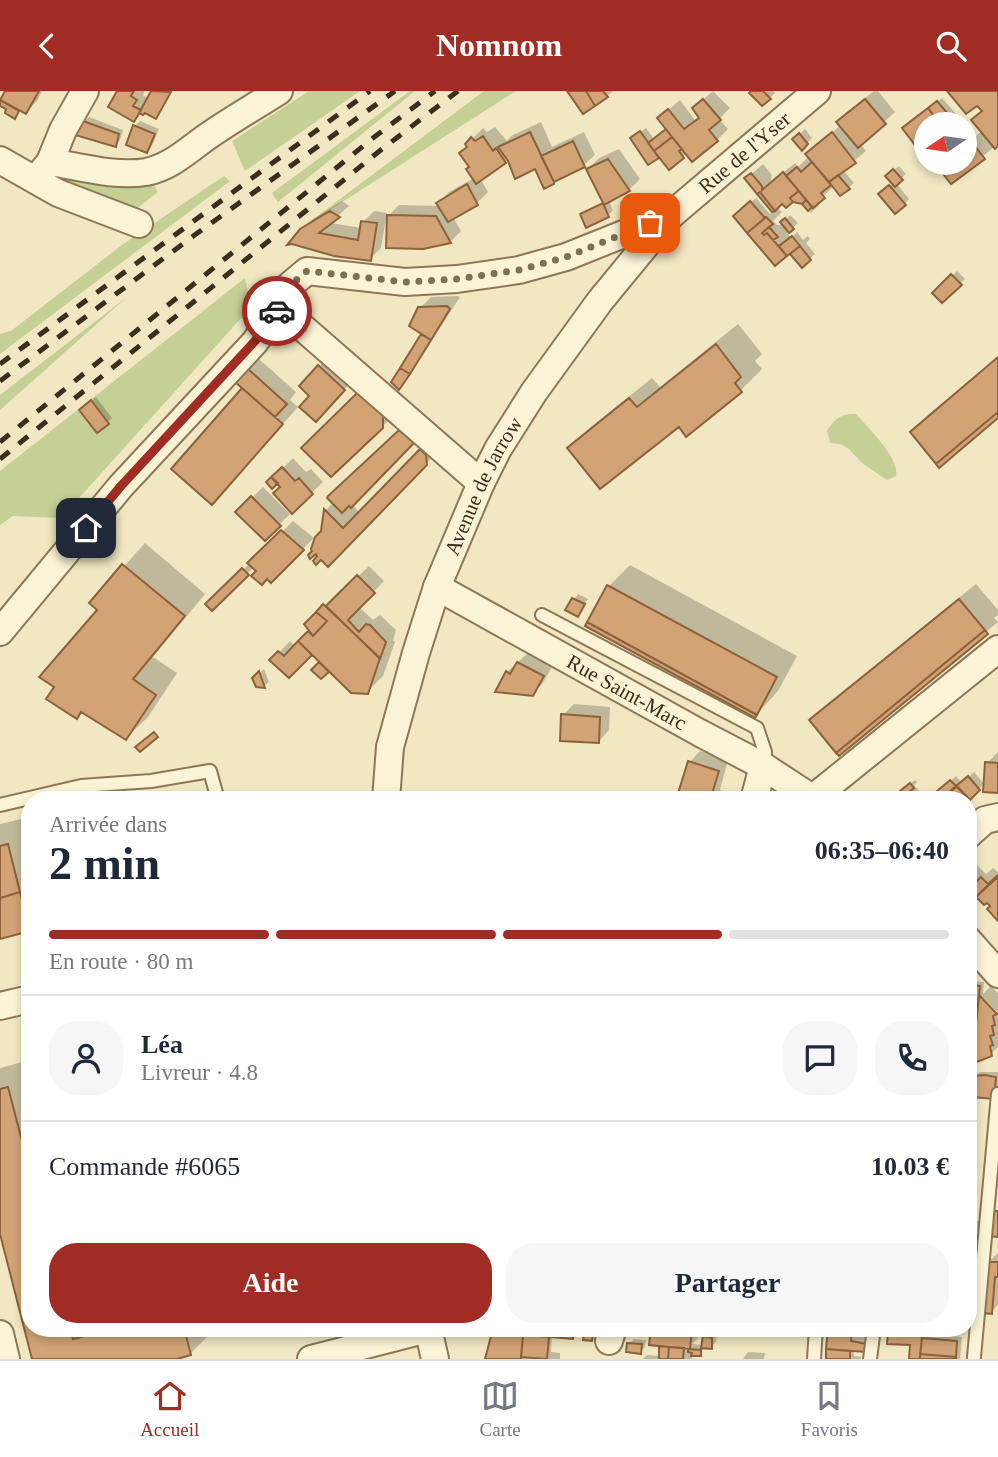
<!DOCTYPE html>
<html lang="fr">
<meta charset="utf-8">
<style>
:root{--surface:#fff;--page:#f6f6f7;--text:#1f2937;--muted:#747a83;--line:#e0e1e3;--accent:#a02c23}
body{margin:0;font-family:"Times New Roman",serif;background:var(--page);color:var(--text);height:100vh;display:flex;flex-direction:column;font-size:26px;white-space:nowrap}
*{box-sizing:border-box;margin:0}
p{font-size:23px;color:var(--muted)}
.icon{flex:none;width:38px;height:38px;fill:none;stroke:currentColor;stroke-width:2;stroke-linecap:round;stroke-linejoin:round}
.map{position:relative;flex:1;overflow:hidden}
.details{position:absolute;left:21px;top:700px;width:956px;height:546px;display:flex;flex-direction:column;background:var(--surface);border-radius:28px;box-shadow:0 4px 10px #0003}
.details>*{flex:none}
.needle{width:46px;rotate:257deg}
.tools{position:absolute;left:914px;top:21px;display:grid;gap:14px}
.tools a{display:grid;place-items:center;width:63px;height:63px;border-radius:50%;background:var(--surface);box-shadow:0 4px 10px #0003;font-size:35px}
.pin{position:absolute;display:grid;place-items:center;width:60px;height:60px;color:#fff;margin:-30px;border-radius:14px;box-shadow:0 4px 10px #0006}
.courier{position:absolute;display:grid;place-items:center;width:70px;height:70px;margin:-35px;border:5px solid #a02c23;border-radius:50%;background:#fff;color:#222;box-shadow:0 2px 9px #0007}
.headline em{font-style:normal;font-weight:700}
.headline div{display:flex;flex-direction:column-reverse}
.headline{display:flex;align-items:center;justify-content:space-between;height:119px;padding:0 28px}
h1{font-size:46px;font-weight:700;line-height:52px}
.bar{display:grid;grid-template-columns:repeat(4,1fr);gap:10px 7px;align-content:center;height:84px;padding:0 28px}
.bar i{height:9px;border-radius:5px;background:var(--line)}
.bar .selected{background:var(--accent)}
.bar p{grid-column:span 4}
.line{display:flex;align-items:center;gap:18px;padding:0 28px;border-top:2px solid var(--line)}
.line div{flex:1}
.round{display:grid;place-items:center;flex:none;width:74px;height:74px;border-radius:28px;background:var(--page)}
.cta{display:flex;gap:14px;margin-top:auto;padding:14px 28px}
.cta a{flex:1;height:80px;border-radius:28px;background:var(--accent);color:#fff;font-size:28px;font-weight:700;line-height:80px;text-align:center}
.cta a+a{background:var(--page);color:var(--text)}
header{display:flex;justify-content:space-between;align-items:center;height:91px;padding:0 28px;background:var(--accent);color:#fff;font-size:32px;font-weight:700}
.dock{display:flex;justify-content:space-around;align-items:center;height:98px;border-top:2px solid var(--line);background:var(--surface);font-size:19px;color:var(--muted)}
.dock a{display:grid;justify-items:center;gap:4px}
.dock .selected{color:var(--accent)}
.map>svg:first-child{display:block}
.green{fill:#c4d095}
.shadow{fill:#0003}
.building{fill:#d2a375;stroke:#8d623b;stroke-width:2}
.lines{fill:none;stroke-linecap:round;stroke-linejoin:round}
.service-casing{stroke:#8c7857;stroke-width:16}
.minor-casing{stroke:#8c7857;stroke-width:30}
.service{stroke:#fbf3d6;stroke-width:12}
.minor{stroke:#fbf3d6;stroke-width:26}
.rail{stroke:#3b2e1d;stroke-width:5;stroke-dasharray:12 12;stroke-linecap:butt}
.done{stroke:#7b6f57;stroke-width:7;stroke-dasharray:0 12.6}
.route{stroke:#a02c23;stroke-width:9}
.labels{text-anchor:middle;dominant-baseline:central;stroke-width:7;stroke-linejoin:round;paint-order:stroke}
.street-label{font-size:21px;fill:#3b2e1d;stroke:#f8f0d2}
</style>
<header><svg class="icon" aria-label="back" viewBox="0 0 24 24"><path d="M15 5l-7 7 7 7"/></svg>Nomnom<svg class="icon" aria-label="search" viewBox="0 0 24 24"><circle cx="10" cy="10" r="6"/><path d="M15 15l6 6"/></svg></header>
<div class="map">
<svg width="998" height="1268" viewBox="0 0 998 1268">
<rect width="100%" height="100%" fill="#f1e7c2"/>
<!-- green -->
<path class="green" d="M309,0H360L245,80L232,50Z
M410,0H415L278,111L272,102Z
M484,0H516L300,138Z
M66,74L151,89L158,101L135,119L60,89Z
M224,85L230,90L0,263V243L11,240L122,154Z
M245,187L251,216L61,427L13,425L0,434V380Z
M127,206L0,319V304Z
M856,323C868,337 900,367 896,385L887,389L862,372L849,358L841,353L830,352L827,340C834,328 841,322 856,323Z"/>
<!-- shadow -->
<path class="shadow" d="M7,0H42L37,10L26,21L22,11L15,25L9,18L0,13Z
M119,0H145L143,4L149,8L153,0H172L155,25L145,20L134,29Z
M569,0H614L594,14Z
M713,0L730,17L719,28L728,38L717,49L687,62L669,76L660,65L649,72L637,43L646,37L654,48L668,37L659,27L680,9L695,29L700,25L694,17Z
M753,0H773L775,2L762,13Z
M874,0H878L895,21L860,53L866,60L843,79L854,92L841,103L834,95L817,111L819,114L811,122L803,111L793,109L782,111L777,116L782,121L773,130L777,134H780L790,124L798,132L787,142L791,147L797,141L803,149L808,145L810,148L806,152L815,163L802,175L790,160L775,173L740,120L756,107L770,123L776,118L747,87L763,73L772,84L770,92L795,72L798,76L809,65L818,53L841,34L838,31L849,20Z
M949,0H998V53L951,91L940,75L943,72H964V54L982,40L984,19L978,12Z
M942,7L957,24L947,33H926L924,56L905,37Z
M89,26L123,39L120,49L115,54L84,31Z
M140,30L159,38L152,55L147,60L135,35Z
M541,31L552,56L584,41L595,64L584,74L553,92L536,76L509,66L480,87L488,101L477,112L453,126L461,140L450,151L387,126L399,114L440,115L438,112L449,101L474,87L467,53L483,37L487,41L495,36L507,50L511,45Z
M805,38L812,47L807,52L794,48Z
M619,58L640,88L629,99L609,110L613,120L608,124H582L604,110L588,78L599,67Z
M899,75L906,83L896,92L909,108L904,113L880,103L893,92L888,85Z
M342,110L349,115L330,132L362,137L363,131L374,120L387,122L381,157L370,168L302,140L313,128Z
M957,180L965,188L942,210L935,202Z
M458,205L460,206L404,292L424,243L420,217L431,206Z
M738,233L762,263L755,270L762,278L740,300L679,334L569,357L591,336L652,287L660,296Z
M330,264L355,287L326,318L301,295Z
M998,266V325L912,341L928,324Z
M259,268L296,301L290,309L298,316L212,412L248,278Z
M376,286L399,319L382,336Z
M96,306L112,327L107,332L86,315Z
M411,329L423,340L352,413L360,422L437,343L442,356L344,457L320,465L326,419L334,411L330,407Z
M293,367L306,381L311,378L323,391L292,421L282,395L278,390L269,391Z
M263,396L290,423L265,448L237,421Z
M293,430L314,447L271,490L254,476L212,517L208,513Z
M145,452L205,503L153,566L177,582L148,626L126,647L82,620L77,625L99,519L91,512Z
M630,474L797,565L778,600L755,625L609,495Z
M369,475L384,490L359,516L373,529L380,524L396,539L393,549L395,551L383,585L367,601L329,578L321,586L314,578L321,571L312,561L289,585L272,569L290,550L295,555L311,540L306,533L341,498L343,500Z
M976,493L998,519V524L994,527L998,531L839,663L811,630L828,613Z
M578,503L588,508L577,524L567,519Z
M529,561L553,574L543,592L532,603L507,581Z
M264,578L269,591L264,595H257L254,588Z
M574,613L610,616L609,639L599,650L563,624Z
M700,660L728,669L720,699L729,702L727,709H678L690,671Z
M998,661V700L987,672Z
M974,681L984,693L967,709H946L938,701L956,685L962,692Z
M915,689L917,691L914,694L927,709H891Z
M780,705L797,709H776Z
M30,726V790L19,801V806L30,794V838L0,846V733Z
M975,772L986,783L993,777L998,781V827L992,815L987,810L984,812L976,804L969,810L968,809V779Z
M973,890L984,891L983,903L991,895L998,902V922L984,907L982,909L996,925L998,922V956L991,963L970,972L968,980V960H975L980,917L977,920L968,919V897Z
M30,969V1237H216L190,1263L170,1268H34L0,1136V977Z
M980,981H998V1002L975,1004L974,1021L968,1026V1001L974,1002L975,986Z
M968,1035H972L971,1053L968,1056Z
M968,1129L979,1130L976,1156L971,1161H968Z
M998,1162V1214L991,1221L988,1171Z
M968,1194H971L969,1223L968,1224V1207H970V1204H968Z
M496,1237H581L572,1246L552,1244L551,1261L560,1262V1268H487Z
M653,1237H701L700,1245L692,1253L703,1254L704,1246L709,1241L717,1242L716,1251L711,1256H705L700,1263H692V1268H643L647,1264L660,1265L663,1254Z
M830,1237H861V1239L877,1243L876,1249L854,1259V1265L861,1266V1268H827Z
M909,1237L926,1240V1242L962,1246L960,1268H919L912,1253L889,1251V1239L882,1238Z
M590,1239L597,1240L591,1248L585,1244Z
M634,1248L646,1249L645,1256L640,1261L629,1253Z
M748,1261L765,1262L764,1268H743Z"/>
<!-- building -->
<path class="building" d="M5,0H39L26,23L0,9Z
M117,0H134L131,5L137,9L133,15L141,19L134,31L108,16Z
M151,0L171,1L156,28L145,22L143,24L139,22Z
M567,0H586L595,15L583,23Z
M586,0H603L608,6L595,15Z
M751,0H763L771,8L762,15L749,2Z
M947,0H998V55L995,58L971,29L982,20L977,15L966,23Z
M703,8L721,29L709,39L718,50L692,71L657,27L668,18L684,38L699,27L692,17Z
M865,8L886,33L858,57L836,31Z
M0,9L19,20L15,28L5,22L6,18L0,15Z
M937,10L954,30L950,33H940L928,17Z
M928,17L940,33H926V52L918,58L902,37Z
M83,30L119,43L116,56L75,44Z
M133,34L155,43L147,62L126,54Z
M666,38L672,46L654,60L648,52Z
M640,40L659,67L648,74L630,47Z
M530,41L554,91V93L544,98L535,78L515,88L508,70L498,56Z
M832,41L856,72L829,91L805,63Z
M799,42L808,53L802,60L792,48Z
M483,45L493,60L496,57L506,72L476,93L466,78L469,76L459,62L467,56L465,53L471,46L475,50Z
M672,46L682,58L679,60L684,67L669,79L654,60Z
M970,49L985,68L951,93L937,75L941,72H964V54Z
M573,50L585,76L554,91L541,65Z
M608,68L630,100L604,114L586,78Z
M812,71L831,94L821,102L825,107L813,117L786,85L797,76L801,81Z
M893,78L903,89L895,96L885,85Z
M783,81L799,100L790,107L793,111L786,117L782,113L775,120L760,101L757,103L744,87L751,82L762,95V99Z
M838,84L850,98L840,105L829,91Z
M467,93L478,114L448,131L436,112Z
M889,94L906,114L895,123L878,103Z
M799,100L806,109L802,113L793,111L790,107Z
M760,101L775,120L772,121L757,103Z
M806,109L812,116L808,120L802,113Z
M750,110L765,127L747,142L733,125Z
M603,112L609,126L586,137L580,123Z
M330,120L340,126L319,142L358,149L361,130L377,132L371,170L334,165L292,153L287,154L300,138Z
M387,124L436,125L451,152L423,158L386,157Z
M766,126L773,133L762,142L764,144L767,142L787,165L775,175L747,142Z
M785,127L794,138L789,142L780,131Z
M769,136L778,146L773,149L767,142L764,144L762,142Z
M792,145L800,155L787,165L779,155Z
M800,155L811,169L802,177L790,163Z
M951,183L962,194L942,212L932,202Z
M447,215L450,218L431,249L409,235L418,216Z
M421,243L431,249L410,283L400,277Z
M716,253L741,286L735,292L742,301L686,346L679,336L600,398L567,357L629,307L637,316Z
M998,266V321L936,373L910,341Z
M318,274L345,299L316,331L299,316L309,305L299,295Z
M247,277L287,313L275,326L235,291Z
M400,277L410,283L399,299L391,291Z
M242,297L283,333L212,414L171,378Z
M358,301L383,323V337L331,386L301,357Z
M91,309L109,333L97,342L79,319Z
M998,321V327L939,377L936,373Z
M399,339L414,352L351,417L349,415L342,422L327,407L328,405Z
M420,358L426,364L427,374L328,476L321,469L316,474L313,470L317,465L316,463L310,468L308,464L312,460L311,458L315,446L321,440L324,418L343,437Z
M282,376L295,390L299,387L313,403L292,423L273,402L280,396L271,386Z
M271,386L278,392L272,398L266,391Z
M251,405L281,435L265,450L235,421Z
M281,439L304,459L271,492L267,488L262,494L251,485L256,480L247,472Z
M122,473L185,525L133,588L156,604L126,649L81,621L77,628L46,608L54,596L39,586L97,519L89,512Z
M242,477L249,484L212,520L205,513Z
M357,484L375,502L348,529L359,541L366,533L370,534L386,551L380,568L326,515Z
M607,494L777,586L757,624L587,531Z
M572,507L585,513L578,526L565,519Z
M959,508L985,539L836,662L809,629Z
M323,513L380,567L368,603L351,602L298,550L308,540L313,545L327,530L316,521Z
M316,521L327,530L313,545L304,533Z
M587,531L757,624L755,627L585,535Z
M985,539L988,543L839,665L836,662Z
M298,550L312,564L289,587L269,569L278,560L284,565Z
M319,571L329,581L321,588L311,579Z
M517,571L544,585L533,605L495,601L506,580L510,583Z
M259,580L265,597L256,596L252,587Z
M561,623L600,626L599,652L560,650Z
M154,641L158,646L140,661L135,656Z
M688,670L719,680L710,709H676Z
M985,671L998,672V702L983,701Z
M968,685L980,699L970,709L956,695Z
M950,689L956,695L941,708L936,701Z
M910,692L914,697L904,705L900,700Z
M957,695L970,709L968,711V709L943,708Z
M900,700L907,709H890Z
M8,753L20,801L0,807V755Z
M998,784L969,813L968,811V786L974,793L981,786L988,793Z
M998,786V830L987,818L990,815L987,812L984,814L976,806Z
M20,801L30,840L0,848V807Z
M968,894L980,895L977,922L968,921Z
M979,904L997,923L993,925L995,934L992,935L994,944L990,945L993,954L990,955L992,965L972,973Z
M985,984L996,986L994,1008L972,1006L973,985Z
M8,996L30,1081V1237H70L73,1248L116,1237H184L191,1264L177,1268H32L0,1143V998Z
M968,1006H971L970,1028L968,1027Z
M991,1120H998V1146L989,1145Z
M968,1134L975,1135L973,1149H968Z
M968,1149H973L972,1163H968Z
M987,1171H998V1186H995L992,1223L982,1222Z
M495,1237H574L573,1248L494,1241Z
M651,1237H692L690,1258L649,1254Z
M828,1237H852L851,1250L867,1253L866,1261L826,1258Z
M888,1240L922,1245L920,1268H909L910,1254L887,1253Z
M492,1241L523,1244L521,1268H485Z
M584,1243L593,1244L592,1250L583,1249Z
M523,1244L549,1246L547,1268L521,1266Z
M703,1245L712,1247V1258L701,1257Z
M922,1247L957,1250L956,1266L920,1263Z
M627,1252L642,1253L641,1263L626,1261Z
M659,1255L669,1256L668,1268H659Z
M669,1256L684,1257L683,1268H668Z
M688,1258L701,1259V1265H691L692,1262L688,1261Z
M826,1258L850,1260V1268H826Z
M920,1263L956,1266V1268H920Z"/>
<g class="lines">
<!-- service casing -->
<g class="service-casing">
<path id="service" d="M542,524L757,637L765,661L763,675
M0,714L81,695L151,690L210,680L218,709
M974,1266L998,1003
M814,1268L816,1237
M870,1268L874,1237"/>
</g>
<!-- minor casing -->
<g class="minor-casing">
<g id="minor">
<path d="M0,69L58,102L139,133"/>
<path d="M50,71L63,39L85,0"/>
<path d="M36,88L50,71C81,76 115,86 146,81C172,76 190,57 211,43C233,28 257,14 279,0"/>
<path d="M279,216L481,392"/>
<path id="s1" d="M437,496L700,642L763,675L815,709"/>
<path id="s2" d="M0,541L121,395L255,251L279,216L288,196L307,180L405,191L457,188L519,179L566,166L671,124L817,0"/>
<path d="M813,707L998,558"/>
<path id="s3" d="M386,709L390,656L416,562L437,496L481,392L498,358L534,301L600,210L669,126"/>
<path d="M754,709L763,675"/>
<path d="M968,744L985,729L998,726"/>
<path d="M968,849L998,883"/>
<path d="M0,915L30,908"/>
<path d="M428,1237L435,1268"/>
<path d="M0,1243L6,1268"/>
<path d="M609,1250L613,1237"/>
<path d="M311,1268L428,1238"/>
</g>
</g>
<!-- service -->
<use href="#service" class="service"/>
<!-- minor -->
<use href="#minor" class="minor"/>
<!-- rail -->
<path class="rail" d="M0,273L370,0
M0,290L196,143L395,0
M0,351L373,47L435,0
M0,368L382,58L458,0"/>
</g>
<g class="lines">
<!-- done -->
<path class="done" d="M277,220L288,196L307,180L405,191L457,188L519,179L566,166L650,132"/>
<!-- route -->
<path class="route" d="M86,437L121,395L255,250L277,220"/>
</g>
<g class="labels">
<!-- street labels -->
<g class="street-label">
<text stroke="none"><textPath href="#s2" startOffset="947">Rue de l'Yser</textPath></text>
<text stroke="none"><textPath href="#s3" startOffset="331">Avenue de Jarrow</textPath></text>
<text stroke="none"><textPath href="#s1" startOffset="217">Rue Saint-Marc</textPath></text>
</g>
</g>
</svg>
<div class="tools">
<a><svg class="needle" viewBox="-14 -14 28 28"><path d="M0-13l5 13h-10z" fill="#e53935"/><path d="M0 13l5-13h-10z" fill="#747a83"/></svg></a>
</div>
<div class="pin" style="left:650px;top:132px;background:#ea580c"><svg class="icon" aria-label="bag" viewBox="0 0 24 24"><path d="M5 8h14l-1 12H6zM9 8a3 3 0 0 1 6 0"/></svg></div>
<div class="pin" style="left:86px;top:437px;background:#1f2937"><svg class="icon" aria-label="home" viewBox="0 0 24 24"><path d="M3 11l9-7 9 7M6 9v11h12V9"/></svg></div>
<div class="courier" style="left:277px;top:220px"><svg class="icon" aria-label="car" viewBox="0 0 24 24"><path d="M5 17H2v-5l4-1 3-4h7l3 4 3 1v5h-3M9 17h6M6 11h13"/><circle cx="7" cy="17" r="2"/><circle cx="17" cy="17" r="2"/></svg></div>
<section class="details">
<div class="headline"><div><h1>2 min</h1><p>Arrivée dans</p></div><em>06:35–06:40</em></div>
<div class="bar"><i class="selected"></i><i class="selected"></i><i class="selected"></i><i></i><p>En route · 80 m</p></div>
<div class="line" style="height:126px"><a class="round"><svg class="icon" aria-label="person" viewBox="0 0 24 24"><circle cx="12" cy="8" r="4"/><path d="M4 21q1-7 8-7t8 7"/></svg></a><div><b>Léa</b><p>Livreur · 4.8</p></div><a class="round"><svg class="icon" aria-label="chat" viewBox="0 0 24 24"><path d="M4 5h16v11H9l-5 4z"/></svg></a><a class="round"><svg class="icon" aria-label="phone" viewBox="0 0 24 24"><path d="M5 4h4l2 5-3 2q2 4 5 5l2-3 5 2v4C11 20 4 13 5 4z"/></svg></a></div>
<div class="line" style="height:91px"><div>Commande #6065</div><b>10.03 €</b></div>
<div class="cta"><a>Aide</a><a>Partager</a></div>
</section>
</div>
<nav class="dock">
<a class="selected"><svg class="icon" aria-label="home" viewBox="0 0 24 24"><path d="M3 11l9-7 9 7M6 9v11h12V9"/></svg>Accueil</a>
<a><svg class="icon" aria-label="map" viewBox="0 0 24 24"><path d="M3 6l6-2 6 2 6-2v14l-6 2-6-2-6 2zM9 4v14M15 6v14"/></svg>Carte</a>
<a><svg class="icon" aria-label="saved" viewBox="0 0 24 24"><path d="M7 4h10v16l-5-4-5 4z"/></svg>Favoris</a>
</nav>
